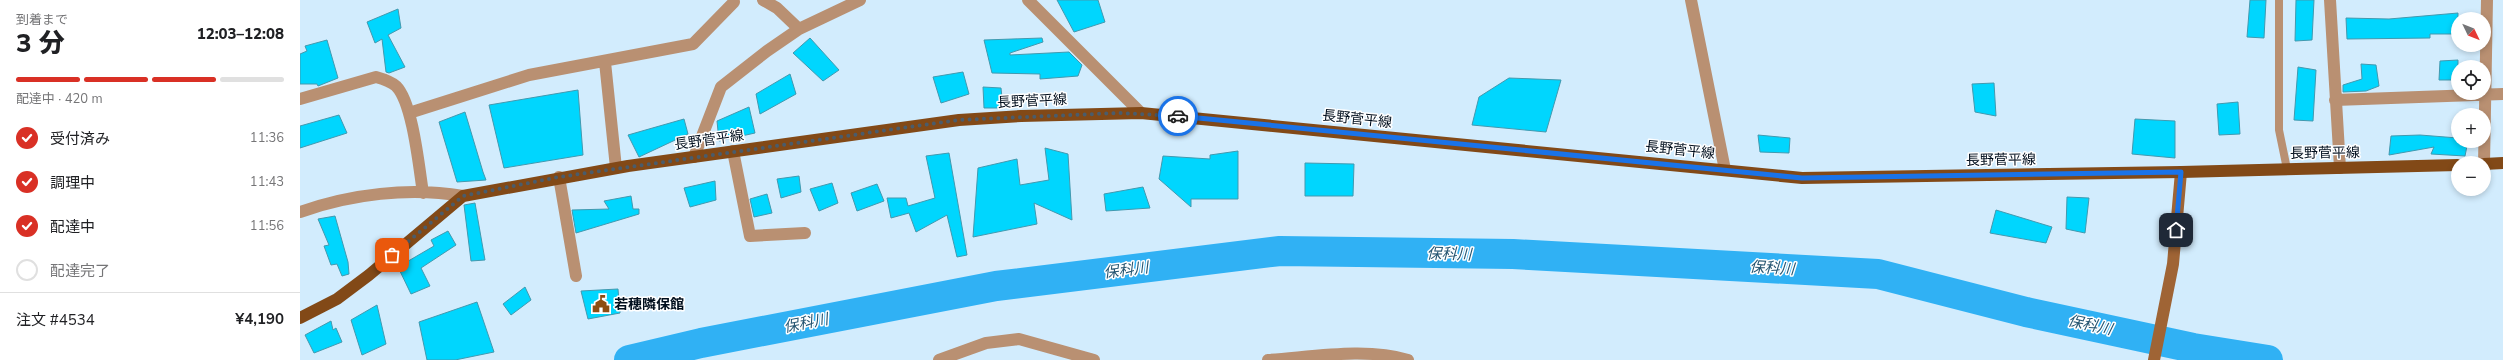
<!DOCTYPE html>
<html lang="ja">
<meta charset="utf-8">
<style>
:root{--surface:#fff;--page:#f2f2f2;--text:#202124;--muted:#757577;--line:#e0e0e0;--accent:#d93025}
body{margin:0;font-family:"Nunito Sans","Noto Sans JP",sans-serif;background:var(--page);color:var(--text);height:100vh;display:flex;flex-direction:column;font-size:15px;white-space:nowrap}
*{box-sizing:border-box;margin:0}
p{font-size:13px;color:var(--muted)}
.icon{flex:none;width:22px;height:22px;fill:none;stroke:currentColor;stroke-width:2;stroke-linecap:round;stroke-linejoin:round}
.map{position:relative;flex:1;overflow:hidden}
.panel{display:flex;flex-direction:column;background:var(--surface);width:300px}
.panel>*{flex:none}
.needle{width:26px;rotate:133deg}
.buttons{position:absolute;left:2151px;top:12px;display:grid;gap:8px}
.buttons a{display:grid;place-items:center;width:40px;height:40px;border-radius:50%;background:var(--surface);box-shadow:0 2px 6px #0003;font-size:20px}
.pin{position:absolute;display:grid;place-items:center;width:34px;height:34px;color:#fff;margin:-17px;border-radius:8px;box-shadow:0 2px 6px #0006}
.courier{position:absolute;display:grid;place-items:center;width:40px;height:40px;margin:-20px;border:3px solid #1a73e8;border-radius:50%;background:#fff;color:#222;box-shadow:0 1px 5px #0007}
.headline em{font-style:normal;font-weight:800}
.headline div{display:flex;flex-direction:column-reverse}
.headline{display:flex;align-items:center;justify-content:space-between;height:68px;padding:0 16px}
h1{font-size:26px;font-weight:800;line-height:30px}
.bar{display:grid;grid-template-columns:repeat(4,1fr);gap:6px 4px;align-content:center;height:48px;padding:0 16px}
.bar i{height:5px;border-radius:3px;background:var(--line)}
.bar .active{background:var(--accent)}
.bar p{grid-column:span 4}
.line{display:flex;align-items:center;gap:10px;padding:0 16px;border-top:1px solid var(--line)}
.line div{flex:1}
ol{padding:0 16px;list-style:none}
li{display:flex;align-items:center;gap:12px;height:44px}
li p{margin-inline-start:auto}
li .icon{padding:4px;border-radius:50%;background:var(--accent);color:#fff;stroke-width:4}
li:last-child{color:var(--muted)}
li i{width:22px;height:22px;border:2px solid var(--line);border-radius:50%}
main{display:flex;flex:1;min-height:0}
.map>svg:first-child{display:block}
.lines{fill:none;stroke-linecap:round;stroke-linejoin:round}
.river{stroke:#30b1f4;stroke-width:30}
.building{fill:#00d6fe;stroke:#4299af}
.lane{stroke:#b99072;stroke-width:8}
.street{stroke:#b99072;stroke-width:12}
.secondary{stroke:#9f6435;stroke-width:12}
.primary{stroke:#824917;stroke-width:12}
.done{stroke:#4a5c6b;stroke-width:4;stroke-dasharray:0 7.2}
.route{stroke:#1a73e8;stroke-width:5}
.labels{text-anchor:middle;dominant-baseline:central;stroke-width:3;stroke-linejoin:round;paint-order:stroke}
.street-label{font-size:14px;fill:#000e1d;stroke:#fff}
.poi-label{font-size:14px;font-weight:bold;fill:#000e1d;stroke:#fff;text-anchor:start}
.water-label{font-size:15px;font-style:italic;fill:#255571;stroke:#fff}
</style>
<main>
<section class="panel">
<div class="headline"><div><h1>3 分</h1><p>到着まで</p></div><em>12:03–12:08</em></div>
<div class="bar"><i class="active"></i><i class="active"></i><i class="active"></i><i></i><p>配達中 · 420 m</p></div>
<ol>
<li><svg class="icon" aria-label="check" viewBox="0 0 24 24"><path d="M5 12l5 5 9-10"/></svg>受付済み<p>11:36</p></li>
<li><svg class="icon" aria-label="check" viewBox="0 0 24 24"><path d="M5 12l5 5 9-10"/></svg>調理中<p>11:43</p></li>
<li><svg class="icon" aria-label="check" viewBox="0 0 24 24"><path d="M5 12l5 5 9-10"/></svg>配達中<p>11:56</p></li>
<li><i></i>配達完了</li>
</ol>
<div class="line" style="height:52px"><div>注文 #4534</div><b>¥4,190</b></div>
</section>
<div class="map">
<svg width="2203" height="360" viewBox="0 0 2203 360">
<rect width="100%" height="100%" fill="#d2ecfd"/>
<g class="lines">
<!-- river -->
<path class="river" d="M329,360L401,343L696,286L980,251L1213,254L1578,274L1726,312L1893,348L1968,360"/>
</g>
<!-- building -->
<path class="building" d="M757,0H798L805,22L774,32Z
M1950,0H1966L1964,38L1947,37Z
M1996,0H2014L2012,40L1995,41Z
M98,9L101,28L88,35L105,67L89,73L86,72L82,39L75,43L67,22Z
M2158,13V34H2130V38L2047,39L2046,18L2089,19Z
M510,38L539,70L523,81L493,53Z
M742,38L743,42L710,53V55L769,52L782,65L778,76L740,79V74L692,73L684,40Z
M27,40L38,78L18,86L17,84H0V54L7,51L5,46Z
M2158,60V80H2139L2140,61Z
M2061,64L2076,65L2079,86L2066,91L2043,92V85L2062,79Z
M1998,67L2016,70L2013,121L1994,120Z
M663,72L669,94L641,103L633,77Z
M490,74L496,94L460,114L456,94Z
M1209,78L1261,80L1246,132L1172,125L1179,97Z
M1694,83L1696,116L1675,112L1672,84Z
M683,87L701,88L703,108H684Z
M278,90L283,155L204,168L189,105Z
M1938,102L1940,134L1919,135L1917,104Z
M449,107L455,133L419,141L417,121Z
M165,112L183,172L186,180L157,182L139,122Z
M39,115L47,133L0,148V126Z
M384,119L388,134L339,157L328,135Z
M1835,119L1875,121V158L1832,154Z
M1458,135L1490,138L1489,153L1460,152Z
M2120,135L2158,138V141H2168L2165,156L2131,154L2134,147L2089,155L2091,136Z
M745,148L768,154L772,220L734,203L737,224L673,237L678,168L717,159L720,185L749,180Z
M938,151V199H891V207L859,179L863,156L910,159V155Z
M649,153L667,255L657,257L647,215L616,232L609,213L591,218L587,198H606L608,206L635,198L626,156Z
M1005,163L1054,164L1053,196H1005Z
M499,176L501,192L481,198L477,179Z
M415,181L416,200L390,207L384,188Z
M532,183L538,203L519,211L510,189Z
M577,184L584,201L557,211L551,193Z
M843,187L850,208L806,211L804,194Z
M467,194L472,213L454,217L450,199Z
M331,196L333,209H339V214L276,233L272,210L309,209L304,201Z
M1767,197L1789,198L1785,233L1766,229Z
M175,203L185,260L171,261L164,205Z
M1696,210L1752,227L1746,243L1690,233Z
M35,216L48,262L49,274L42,276L37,264L31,265L24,246L29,245L18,219Z
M148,231L156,245L121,268L130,286L111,294L98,267L134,246L131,240Z
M225,287L231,300L211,315L203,304Z
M318,289L320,313L288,319L281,291Z
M177,302L194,352L155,360H127L119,322Z
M77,305L86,344L62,355L51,320Z
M31,321L33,330L36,328L42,342L14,353L5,335Z"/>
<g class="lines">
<!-- lane -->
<path class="lane" d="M1979,0V130L1987,169"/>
<!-- street -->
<path class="street" d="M463,0L477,8L499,29
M728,0L841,113
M1391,0L1425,170
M2030,0L2040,168
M305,62L316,168
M0,99L76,77C83,79 90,81 96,86C113,103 119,168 123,193
M2035,100L2203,94
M109,113L229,75L393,44L434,2
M433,151L450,236L505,233
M394,157L421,87L467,51L499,29L560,0
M2184,164L2187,0
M259,177L276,276
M0,212C51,194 109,187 163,196
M639,360L686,343L719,339L794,360
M968,360C1012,357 1067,347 1108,360"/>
<!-- secondary -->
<path class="secondary" d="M1854,360L1873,264L1881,172"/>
<!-- primary -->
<path class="primary" d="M2184,164L2203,163
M0,318L37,299L69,275L163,196L328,166L659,120L721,116L841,113L1502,178L1881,172L2158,165"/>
</g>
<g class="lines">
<!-- done -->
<path class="done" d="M92,255L163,196L259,177L658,120L819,113L878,116"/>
<!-- route -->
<path class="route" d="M878,116L1502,178L1881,172L1876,230"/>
</g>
<!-- icons -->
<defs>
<g id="civic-bare" transform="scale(1.38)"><path d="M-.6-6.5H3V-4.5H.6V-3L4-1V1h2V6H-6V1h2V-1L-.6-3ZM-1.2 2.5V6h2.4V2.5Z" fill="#8c4d12" stroke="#fff" stroke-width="2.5" paint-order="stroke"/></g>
</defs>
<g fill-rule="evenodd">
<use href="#civic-bare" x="301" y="304"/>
</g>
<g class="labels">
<!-- street labels -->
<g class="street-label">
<text transform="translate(732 101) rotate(-3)">長野菅平線</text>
<text transform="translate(1057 119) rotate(6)">長野菅平線</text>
<text transform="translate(409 140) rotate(-8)">長野菅平線</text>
<text transform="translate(1380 150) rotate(6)">長野菅平線</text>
<text transform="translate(2025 153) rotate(-1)">長野菅平線</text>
<text transform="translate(1701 160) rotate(-1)">長野菅平線</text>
</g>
<!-- poi labels -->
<g class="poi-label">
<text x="314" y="304">若穂隣保館</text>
</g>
<!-- water labels -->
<g class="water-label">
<text transform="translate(1149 254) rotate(1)">保科川</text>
<text transform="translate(1472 268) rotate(3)">保科川</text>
<text transform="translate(826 270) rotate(-7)">保科川</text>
<text transform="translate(506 323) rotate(-11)">保科川</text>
<text transform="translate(1790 325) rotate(12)">保科川</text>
</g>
</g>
</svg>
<div class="buttons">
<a><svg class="needle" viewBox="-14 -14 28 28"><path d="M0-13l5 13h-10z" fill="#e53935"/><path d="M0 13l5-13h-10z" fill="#757577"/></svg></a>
<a><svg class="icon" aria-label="locate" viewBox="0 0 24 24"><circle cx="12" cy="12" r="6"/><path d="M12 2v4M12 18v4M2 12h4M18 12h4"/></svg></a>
<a>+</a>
<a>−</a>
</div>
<div class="pin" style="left:92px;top:255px;background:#ea580c"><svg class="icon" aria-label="bag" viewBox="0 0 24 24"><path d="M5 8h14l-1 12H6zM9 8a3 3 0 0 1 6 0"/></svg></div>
<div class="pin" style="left:1876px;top:230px;background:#1f2937"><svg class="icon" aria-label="home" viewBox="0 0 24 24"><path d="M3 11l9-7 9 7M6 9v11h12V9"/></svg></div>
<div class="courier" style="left:878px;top:116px"><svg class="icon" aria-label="car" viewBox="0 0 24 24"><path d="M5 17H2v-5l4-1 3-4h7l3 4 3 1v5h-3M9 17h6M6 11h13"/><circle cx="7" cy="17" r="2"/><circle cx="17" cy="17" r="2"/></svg></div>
</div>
</main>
